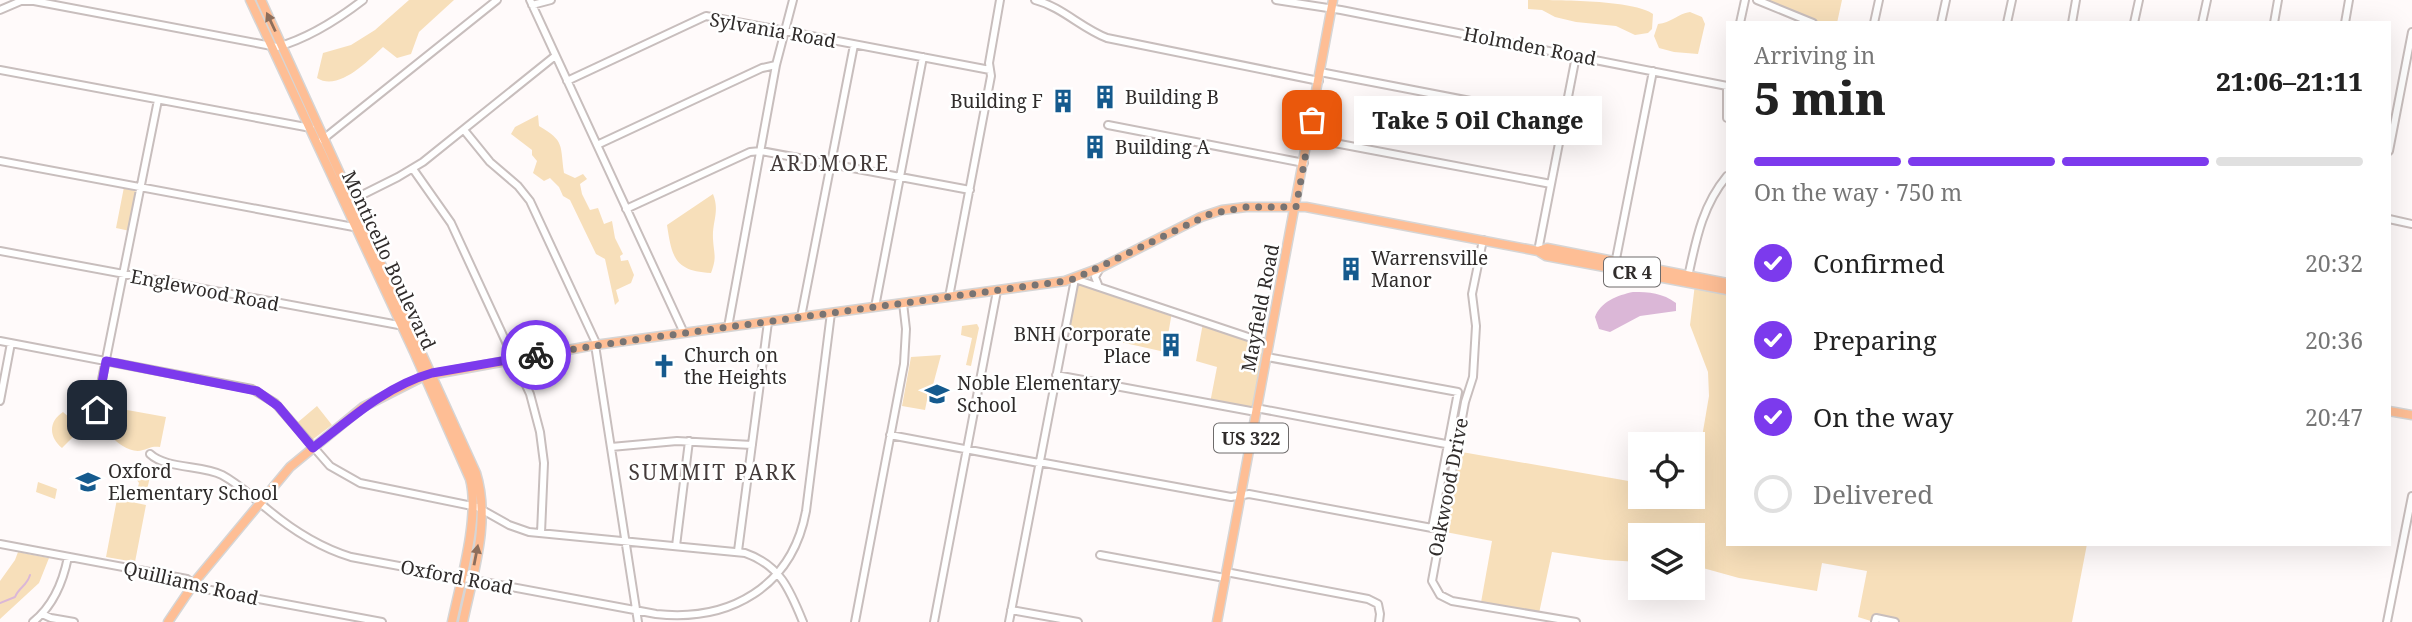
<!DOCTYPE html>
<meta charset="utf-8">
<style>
:root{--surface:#fff;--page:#f6f6f6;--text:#222;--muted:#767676;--line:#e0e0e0;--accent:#7c3aed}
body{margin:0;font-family:"Noto Serif",serif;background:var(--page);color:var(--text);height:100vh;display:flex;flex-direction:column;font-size:26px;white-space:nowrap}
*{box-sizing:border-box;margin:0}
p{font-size:23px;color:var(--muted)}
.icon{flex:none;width:38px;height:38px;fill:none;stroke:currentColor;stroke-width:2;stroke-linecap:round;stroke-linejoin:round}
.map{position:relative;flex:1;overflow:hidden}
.side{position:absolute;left:1726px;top:21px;width:665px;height:525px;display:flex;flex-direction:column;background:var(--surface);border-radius:0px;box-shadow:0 7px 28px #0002}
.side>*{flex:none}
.fabs{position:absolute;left:1628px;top:432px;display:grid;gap:14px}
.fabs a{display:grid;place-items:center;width:77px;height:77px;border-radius:0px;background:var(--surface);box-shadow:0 7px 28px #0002;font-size:35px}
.pin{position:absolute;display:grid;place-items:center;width:60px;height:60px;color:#fff;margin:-30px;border-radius:14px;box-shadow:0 4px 10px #0006}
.courier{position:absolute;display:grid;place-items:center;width:70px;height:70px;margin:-35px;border:5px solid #7c3aed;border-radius:50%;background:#fff;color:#222;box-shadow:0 2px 9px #0007}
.bubble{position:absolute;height:49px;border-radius:0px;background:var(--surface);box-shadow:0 7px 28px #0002;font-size:23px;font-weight:800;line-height:49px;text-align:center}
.head em{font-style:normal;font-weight:800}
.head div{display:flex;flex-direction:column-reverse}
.head{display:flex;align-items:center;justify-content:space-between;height:119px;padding:0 28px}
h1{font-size:46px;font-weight:800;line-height:52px}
.bar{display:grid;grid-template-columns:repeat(4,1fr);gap:10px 7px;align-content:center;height:84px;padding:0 28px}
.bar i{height:9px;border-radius:5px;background:var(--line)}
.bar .selected{background:var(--accent)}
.bar p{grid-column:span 4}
ol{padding:0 28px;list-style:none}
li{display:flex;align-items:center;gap:21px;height:77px}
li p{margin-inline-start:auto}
li .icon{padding:7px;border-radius:50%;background:var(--accent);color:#fff;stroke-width:4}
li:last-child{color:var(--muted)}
li i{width:38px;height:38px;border:4px solid var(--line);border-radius:50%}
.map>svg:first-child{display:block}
.green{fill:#f7dfba}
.water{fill:#dbb7d7}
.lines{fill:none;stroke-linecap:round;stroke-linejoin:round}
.stream{stroke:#dbb7d7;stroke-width:2}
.minor-casing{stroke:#c8bebd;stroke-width:10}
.major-casing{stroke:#d6d5d5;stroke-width:11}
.minor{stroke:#fff;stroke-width:6}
.major{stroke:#febe95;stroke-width:8}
.oneway{fill:#8d6e5b}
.done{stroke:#787473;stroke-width:7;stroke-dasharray:0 12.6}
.route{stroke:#7c3aed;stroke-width:9}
.labels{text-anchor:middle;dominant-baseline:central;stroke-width:5;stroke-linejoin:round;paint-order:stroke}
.shield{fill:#fff;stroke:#6e6b6b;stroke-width:2}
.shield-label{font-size:18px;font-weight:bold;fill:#302c2b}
.street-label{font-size:19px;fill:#302c2b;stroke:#fff}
.poi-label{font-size:19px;fill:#302c2b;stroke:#fff;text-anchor:start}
.neighbourhood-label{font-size:21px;letter-spacing:2px;fill:#443b3a;stroke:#fff}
</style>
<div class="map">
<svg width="2412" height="622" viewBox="0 0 2412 622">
<rect width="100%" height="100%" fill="#fffafa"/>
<!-- green -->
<path class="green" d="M409,0H454L419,32L411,54L397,58L383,47C368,61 338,92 317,78L323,53L351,45L375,30Z
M1528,0C1557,0 1635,0 1653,14L1652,29L1648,33L1635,35L1616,26L1576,22L1555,17L1542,10L1528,9Z
M1767,0H1842L1837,23H1822Z
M1690,12L1702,17L1705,24L1698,54L1674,52L1659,48L1654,36L1658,24C1671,23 1677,14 1690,12Z
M538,115L539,126C565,141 560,145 564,173L575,178L583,174L587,179L580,184L582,194L590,210L598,208L604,224L612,221L615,238L623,254L620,256L621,261L628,260L634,275L631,283L616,290L619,301L615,305L605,259L596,254L570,200L563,196L559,187L550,178L544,181L533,173L537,161L532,155V150L511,134L515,127Z
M124,187L137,192L130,231L116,228Z
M713,194C720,212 712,221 713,239C714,255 717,257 711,273C675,271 672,258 667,225Z
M1071,280L1172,312L1165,352L1062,329Z
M1695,284L1727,290V544H2087L2072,622H1895L1876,618L1874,622L1858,617L1867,571L1822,563L1817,591L1739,578L1692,565V536H1640V562L1605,560L1552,552L1538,618L1480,608L1492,541L1430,529L1448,444L1456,446V451L1640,483V497H1692V465L1701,443L1709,396L1708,372L1690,325Z
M1203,323L1269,344L1256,412L1210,403L1217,367L1196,361Z
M977,324L979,328L971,366L966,365L972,338L961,335L962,326Z
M941,355L933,385H930L925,410L902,406L911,357Z
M317,406L332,425L312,440L297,423Z
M116,408L166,417L160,447C151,446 151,448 143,450C132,454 118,444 111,436Z
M63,412L79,426V431L62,448C49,437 48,422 63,412Z
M139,470L151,472L147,490L143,494L137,491L139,483L134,476Z
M38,482L57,489L55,499L36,492Z
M117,499L146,505L135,562L106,557Z
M18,552L49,558L39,583L0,619V581L15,560Z"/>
<!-- water -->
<path class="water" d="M1633,292C1649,292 1663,293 1676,303V311L1640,316L1610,332L1599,329L1595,317C1600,302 1618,295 1633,292Z"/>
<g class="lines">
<!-- stream -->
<path class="stream" d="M0,603L15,597C19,587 27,586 30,575"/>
<!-- minor casing -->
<g class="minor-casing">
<path id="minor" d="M530,0L684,333
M1035,0C1062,7 1081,28 1107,38L1319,81
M1276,0L1341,10L1727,86
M1757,0L1813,23
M532,5L551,0
M0,10L21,1H34L277,47C309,38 337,20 363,0
M1740,23L1745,0
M1874,23L1879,0
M1941,23L1946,0
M2007,23L2012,0
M2072,23L2076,0
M2134,23L2139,0
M2202,23L2207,0
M2274,23L2278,0
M2345,23L2349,0
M0,70L311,128
M1320,72L1564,119
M567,81L706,16L990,70
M1727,88V118
M1108,125L1304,163
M464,130L490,162L518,186L530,201L597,345
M1308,138L1551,184
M322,140L497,0
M597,145L762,68L776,65
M2389,151L2412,32
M0,161L359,228
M413,169L451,223L530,394L540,432L544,463L541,533
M350,201L398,177L423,162L555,56
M626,209L750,152L761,151L970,190
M2389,219L2412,224
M1483,240L1472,294L1476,326L1473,377L1465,402L1432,581L1440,595L1452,601L1576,622
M0,251L404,326
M1538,251L1576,56
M1615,264L1653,71
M1688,277C1696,240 1702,206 1727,176
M1099,287L1095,277L1100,268
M949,297L991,76L989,63L1000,0
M875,307L923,57
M801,317L854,45
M728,327L776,65L793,0
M0,341L252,389L275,403L330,466L360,483L477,507L509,525L529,532L745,553C780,565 790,590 803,622
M595,345L638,622
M1056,375L1256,412
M0,401L11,343
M1256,408L1451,445
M96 420a6 6 0 1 1 12 0a6 6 0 1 1-12 0Z
M99,414L97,404L158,100
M890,435L1039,463
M611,447L677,441L752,445
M150,454C166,469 202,465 222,475C239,484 252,497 266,508C292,530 318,547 351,557L656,614C730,622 792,587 806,511L831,313
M1039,462L1231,497L1249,494L1432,528L1458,392L1267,357
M0,544L187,579L200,588L382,622
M676,546L689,441
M738,551L768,322
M1100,555L1225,578
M1226,572L1368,599L1378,604L1380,614L1379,622
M1011,610L1078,622
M42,614L51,618L74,622
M33,622C53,606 63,582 68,557
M855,622L904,364L906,329L903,303
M934,622L997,291
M1009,622L1075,279L1269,344
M1875,622L1876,618L1895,622
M2387,622L2412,496"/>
</g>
<!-- major casing -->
<g class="major-casing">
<path id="major" d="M250,0L414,352L470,479C480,516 460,584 452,622
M261,0L476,473C491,521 473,574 463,622
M1538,251L1547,248L1727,283
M2389,411L2412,415
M168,622L197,579L290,467L363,407L424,376L595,345L1065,281L1100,268L1201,217L1222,210L1246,207H1306L1538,251L1546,256L1727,290
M1217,622L1333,0"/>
</g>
<!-- minor -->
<use href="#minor" class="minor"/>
<!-- major -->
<use href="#major" class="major"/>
</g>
<!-- one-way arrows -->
<defs><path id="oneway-solid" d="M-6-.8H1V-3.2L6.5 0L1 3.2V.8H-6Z" transform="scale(1.75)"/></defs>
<g class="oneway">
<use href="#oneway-solid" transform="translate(271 22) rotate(-115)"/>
<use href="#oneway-solid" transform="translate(476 555) rotate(-79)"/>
</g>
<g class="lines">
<!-- done -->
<path class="done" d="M536,355L634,340L1065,281L1074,279L1210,214L1246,207H1296L1312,120"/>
<!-- route -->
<path class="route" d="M97,410L106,361L257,391L278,406L313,448C350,419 386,386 432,373L536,355"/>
</g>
<!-- icons -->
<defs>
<g id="building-bare" transform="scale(1.89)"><path d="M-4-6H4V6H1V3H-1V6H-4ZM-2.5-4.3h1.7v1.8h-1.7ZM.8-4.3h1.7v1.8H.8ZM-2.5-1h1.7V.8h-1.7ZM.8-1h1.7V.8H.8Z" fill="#155a8e" stroke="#fff" stroke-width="2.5" paint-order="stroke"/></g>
<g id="church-bare" transform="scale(1.89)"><path d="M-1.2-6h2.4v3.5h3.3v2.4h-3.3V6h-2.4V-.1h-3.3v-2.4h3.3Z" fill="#155a8e" stroke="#fff" stroke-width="2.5" paint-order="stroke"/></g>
<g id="school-bare" transform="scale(1.89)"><path d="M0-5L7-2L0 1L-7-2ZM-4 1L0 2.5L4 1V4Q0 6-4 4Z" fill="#155a8e" stroke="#fff" stroke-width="2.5" paint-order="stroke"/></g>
</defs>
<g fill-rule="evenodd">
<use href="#building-bare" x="1105" y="97"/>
<use href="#building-bare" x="1063" y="101"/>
<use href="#building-bare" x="1095" y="147"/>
<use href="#building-bare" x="1351" y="269"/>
<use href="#building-bare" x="1171" y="345"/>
<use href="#church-bare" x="664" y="366"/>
<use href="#school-bare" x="937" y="394"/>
<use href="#school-bare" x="88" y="482"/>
</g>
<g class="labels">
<!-- shield labels -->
<g class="shield">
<rect x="1604" y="257.5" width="56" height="29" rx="5"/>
<rect x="1214" y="423.5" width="74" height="29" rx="5"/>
</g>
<g class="shield-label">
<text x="1632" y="272">CR 4</text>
<text x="1251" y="438">US 322</text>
</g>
<!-- street labels -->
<g class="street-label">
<text transform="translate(773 30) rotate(10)">Sylvania Road</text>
<text transform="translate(1530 46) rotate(11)">Holmden Road</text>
<text transform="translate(389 260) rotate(65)">Monticello Boulevard</text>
<text transform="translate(205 290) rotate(11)">Englewood Road</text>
<text transform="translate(1260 308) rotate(-79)">Mayfield Road</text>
<text transform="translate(1448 487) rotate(-79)">Oakwood Drive</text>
<text transform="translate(457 577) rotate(11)">Oxford Road</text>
<text transform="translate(191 583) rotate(13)">Quilliams Road</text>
</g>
<!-- poi labels -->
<g class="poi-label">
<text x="1125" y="97">Building B</text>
<text x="1043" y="101" text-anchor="end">Building F</text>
<text x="1115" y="147">Building A</text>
<text x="1371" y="258">Warrensville<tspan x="1371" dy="22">Manor</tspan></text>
<text x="1151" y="334" text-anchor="end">BNH Corporate<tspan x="1151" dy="22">Place</tspan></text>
<text x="684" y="355">Church on<tspan x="684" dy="22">the Heights</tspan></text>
<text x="957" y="383">Noble Elementary<tspan x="957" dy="22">School</tspan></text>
<text x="108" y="471">Oxford<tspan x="108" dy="22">Elementary School</tspan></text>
</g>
<!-- neighbourhood labels -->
<g class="neighbourhood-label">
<text x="830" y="163">ARDMORE</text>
<text x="713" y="472">SUMMIT PARK</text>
</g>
</g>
</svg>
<div class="fabs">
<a><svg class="icon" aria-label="locate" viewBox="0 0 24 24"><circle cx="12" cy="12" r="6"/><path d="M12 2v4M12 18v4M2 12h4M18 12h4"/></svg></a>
<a><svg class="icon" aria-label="layers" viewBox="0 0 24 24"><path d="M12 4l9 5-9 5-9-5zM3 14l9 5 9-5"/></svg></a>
</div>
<div class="pin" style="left:1312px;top:120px;background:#ea580c"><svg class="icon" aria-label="bag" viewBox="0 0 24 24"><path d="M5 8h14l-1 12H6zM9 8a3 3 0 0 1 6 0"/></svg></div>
<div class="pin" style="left:97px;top:410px;background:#1f2937"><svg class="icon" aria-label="home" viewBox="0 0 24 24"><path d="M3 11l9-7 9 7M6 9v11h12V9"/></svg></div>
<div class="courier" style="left:536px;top:355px"><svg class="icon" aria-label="bike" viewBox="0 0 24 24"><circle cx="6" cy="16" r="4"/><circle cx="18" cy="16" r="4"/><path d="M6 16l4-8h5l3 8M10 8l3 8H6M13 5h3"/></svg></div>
<div class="bubble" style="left:1354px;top:96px;width:248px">Take 5 Oil Change</div>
<section class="side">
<div class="head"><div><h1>5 min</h1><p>Arriving in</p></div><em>21:06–21:11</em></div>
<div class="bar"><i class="selected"></i><i class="selected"></i><i class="selected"></i><i></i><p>On the way · 750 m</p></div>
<ol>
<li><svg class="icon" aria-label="check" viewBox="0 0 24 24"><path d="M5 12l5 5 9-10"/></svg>Confirmed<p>20:32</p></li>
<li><svg class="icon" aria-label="check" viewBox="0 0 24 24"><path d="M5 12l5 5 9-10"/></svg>Preparing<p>20:36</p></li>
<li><svg class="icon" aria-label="check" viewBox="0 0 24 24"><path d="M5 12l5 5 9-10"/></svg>On the way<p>20:47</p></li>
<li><i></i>Delivered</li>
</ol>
</section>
</div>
